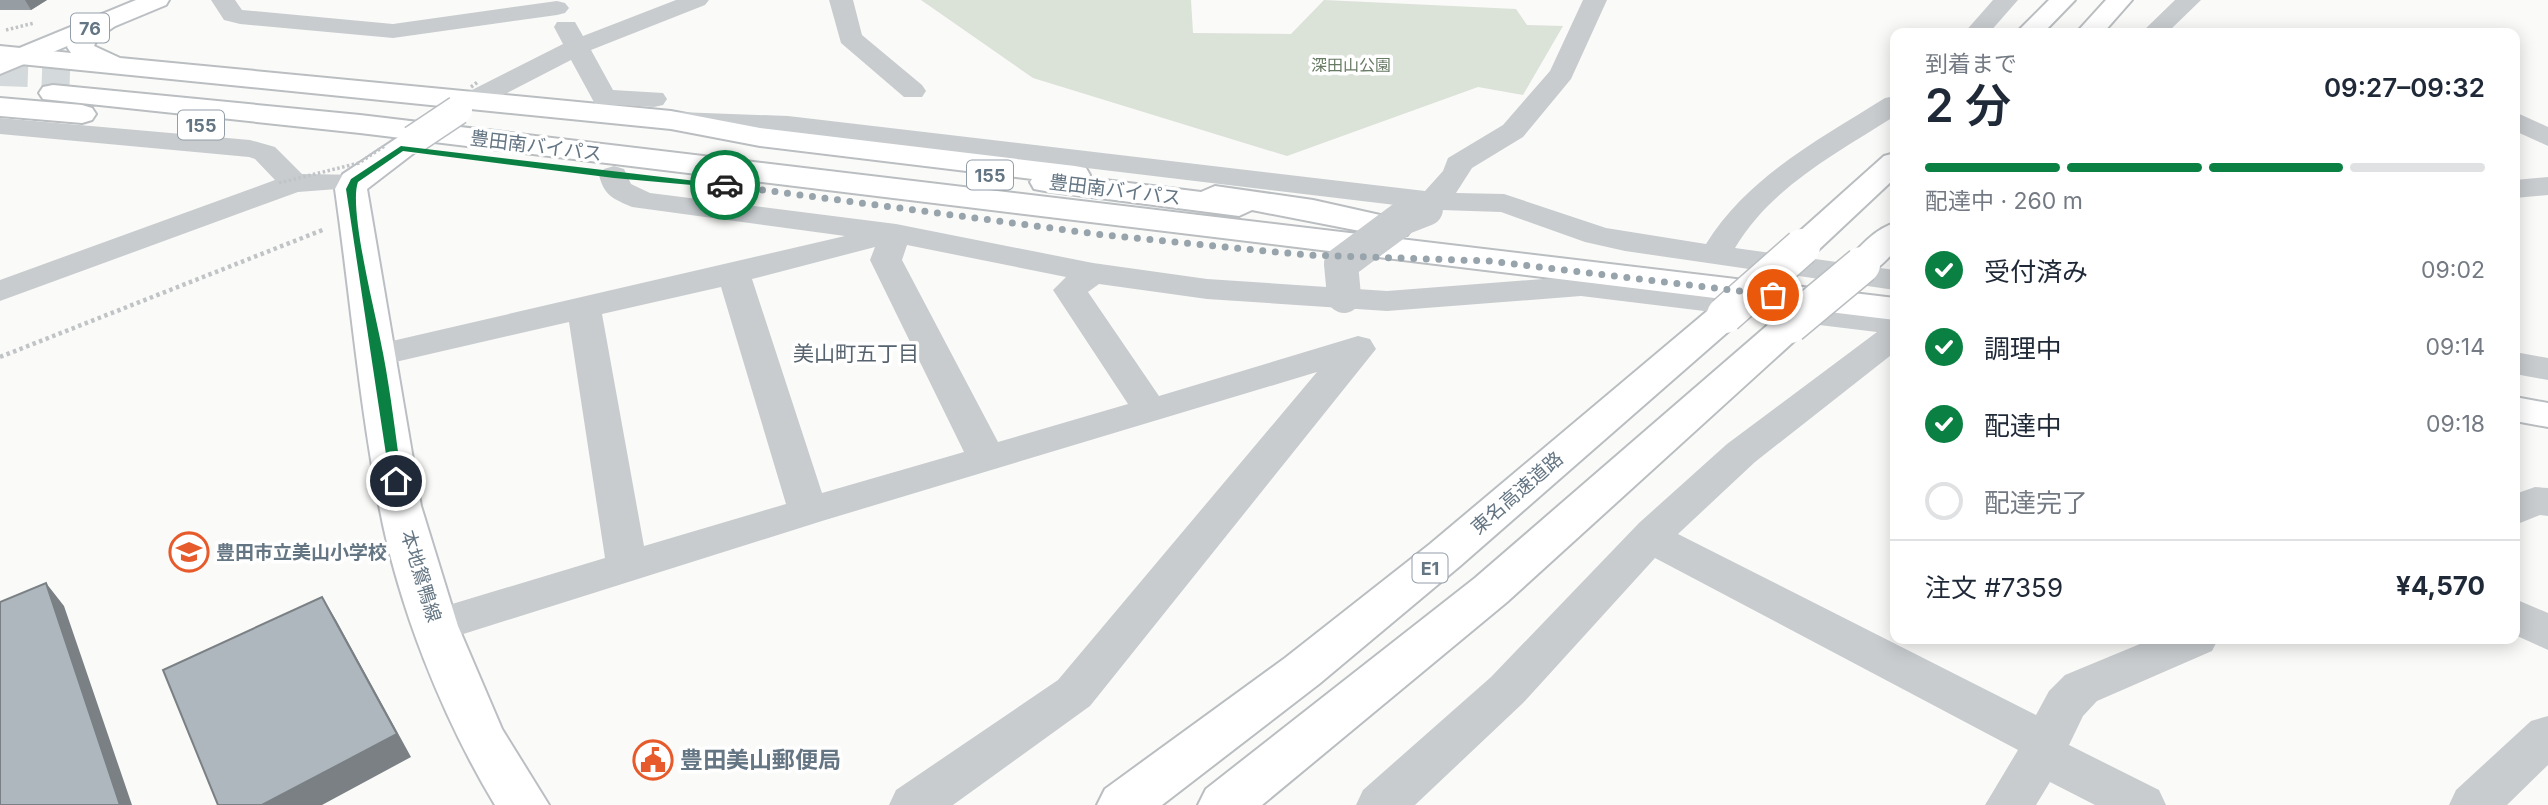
<!DOCTYPE html>
<html lang="ja">
<meta charset="utf-8">
<style>
:root{--surface:#fff;--page:#f2f2f3;--text:#1f2937;--muted:#747a83;--line:#e0e1e3;--accent:#0b8043}
body{margin:0;font-family:Inter,"Noto Sans JP",sans-serif;background:var(--page);color:var(--text);height:100vh;display:flex;flex-direction:column;font-size:26px;white-space:nowrap}
*{box-sizing:border-box;margin:0}
p{font-size:23px;color:var(--muted)}
.icon{flex:none;width:38px;height:38px;fill:none;stroke:currentColor;stroke-width:2;stroke-linecap:round;stroke-linejoin:round}
.map{position:relative;flex:1;overflow:hidden}
.side{position:absolute;left:1890px;top:28px;width:630px;height:616px;display:flex;flex-direction:column;background:var(--surface);border-radius:14px;box-shadow:0 4px 18px #0003}
.side>*{flex:none}
.pin{position:absolute;display:grid;place-items:center;width:60px;height:60px;color:#fff;margin:-30px;border:4px solid #fff;border-radius:50%;box-shadow:0 2px 7px #0007}
.courier{position:absolute;display:grid;place-items:center;width:70px;height:70px;margin:-35px;border:5px solid #0b8043;border-radius:50%;background:#fff;color:#222;box-shadow:0 2px 9px #0007}
.summary em{font-style:normal;font-weight:600}
.summary div{display:flex;flex-direction:column-reverse}
.summary{display:flex;align-items:center;justify-content:space-between;height:119px;padding:0 35px}
h1{font-size:46px;font-weight:600;line-height:52px}
.bar{display:grid;grid-template-columns:repeat(4,1fr);gap:10px 7px;align-content:center;height:84px;padding:0 35px}
.bar i{height:9px;border-radius:5px;background:var(--line)}
.bar .on{background:var(--accent)}
.bar p{grid-column:span 4}
.line{display:flex;align-items:center;gap:18px;padding:0 35px;border-top:2px solid var(--line)}
.line div{flex:1}
ol{padding:0 35px;list-style:none}
li{display:flex;align-items:center;gap:21px;height:77px}
li p{margin-inline-start:auto}
li .icon{padding:7px;border-radius:50%;background:var(--accent);color:#fff;stroke-width:4}
li:last-child{color:var(--muted)}
li i{width:38px;height:38px;border:4px solid var(--line);border-radius:50%}
.map>svg:first-child{display:block}
.green{fill:#dbe2d8}
.lines{fill:none;stroke-linecap:round;stroke-linejoin:round}
.highway-tunnel{stroke:#d4d9db;stroke-width:28;stroke-dasharray:28 14;stroke-linecap:butt}
.major-casing{stroke:#bbbfc3;stroke-width:4}
.highway-casing{stroke:#babec1;stroke-width:4}
.path-far1{stroke:#c1c4c6;stroke-width:3.5;stroke-dasharray:2.5 2.5;stroke-linecap:butt}
.path{stroke:#c1c4c6;stroke-width:4.5;stroke-dasharray:3.5 3.5;stroke-linecap:butt}
.minor{fill:#c8cccf;fill-rule:evenodd}
.major{fill:#fff;fill-rule:evenodd}
.highway{fill:#fff;fill-rule:evenodd}
.major-bridge-casing{stroke:#bbbfc3;stroke-width:31;stroke-linecap:butt}
.highway-bridge-casing{stroke:#babec1;stroke-width:39;stroke-linecap:butt}
.path-bridge{stroke:#c1c4c6;stroke-width:3.5;stroke-dasharray:2.5 2.5;stroke-linecap:butt}
.minor-bridge{stroke:#c8cccf;stroke-width:34}
.major-bridge{stroke:#fff;stroke-width:28}
.highway-bridge{stroke:#fff;stroke-width:36}
.wall{fill:#969da3}
.shaded-wall{fill:#7a8084}
.building{fill:#aeb7bd;stroke:#7a8084;stroke-width:2}
.route{fill:#0b8043}
.done{stroke:#98a4ac;stroke-width:7;stroke-dasharray:0 12.6}
.labels{text-anchor:middle;dominant-baseline:central;stroke-width:7;stroke-linejoin:round;paint-order:stroke}
.far-park-label{font-size:16px;fill:#677a63;stroke:#fff}
.shield{fill:#fff;stroke:#929ea8;stroke-width:2}
.shield-label{font-size:18px;font-weight:bold;fill:#647583}
.street-label{font-size:19px;fill:#647583;stroke:#fff}
.poi-label{font-size:19px;font-weight:bold;fill:#647583;stroke:#fff;text-anchor:start}
.neighbourhood-label{font-size:21px;fill:#56636e;stroke:#fff}
.near-poi-label{font-size:23px;font-weight:bold;fill:#647583;stroke:#fff;text-anchor:start}
</style>
<div class="map">
<svg width="2548" height="805" viewBox="0 0 2548 805">
<rect width="100%" height="100%" fill="#fafaf8"/>
<!-- green -->
<path class="green" d="M921,0H1191L1193,33L1291,34L1324,0L1516,9L1527,25L1563,26L1523,95L1478,87L1287,156L1033,78Z"/>
<g class="lines">
<!-- highway-tunnel -->
<path class="highway-tunnel" d="M0,72L83,75"/>
<!-- major casing -->
<g class="major-casing">
<path id="major" d="M136,0H169L166,5L0,74V56Z
M413,131L423,134L428,140L423,146L367,189L421,506L458,626L502,729L549,805H495C442,717 398,606 379,505C359,401 350,294 335,189L343,174L403,134Z"/>
</g>
<!-- highway casing -->
<g class="highway-casing">
<path id="highway" d="M2049,0H2075L2043,33H2016Z
M2106,0H2132L2103,33H2076Z
M113,10L122,13L126,18L97,39L94,46L120,58L671,111L760,128L1075,166L1086,168L1090,175L1088,178L1201,192L1215,186L1313,200L1407,221L1412,228L1407,235L1396,238L1252,210L1239,216L1045,191L1034,189L1030,182L1032,179L760,146L671,129L0,62V46L71,53L67,47L77,30Z
M53,85L360,115L1895,298V320L360,133L43,99L39,93L43,87Z
M0,98L82,105L92,108L96,114L92,120L82,123L0,116Z
M1895,153V178L1814,254L1802,257L1790,254L1785,247L1790,240L1884,156Z
M1895,223V251C1880,266 1872,278 1850,272L1845,265C1856,249 1876,228 1895,223Z
M1725,304L1738,307L1743,315L1738,323L1460,566L1319,684L1162,805H1097L1105,789L1285,658L1430,544L1712,307Z
M1790,314L1803,317L1808,325L1803,333L1507,602L1262,805H1198L1206,789L1475,578L1777,317Z
M2515,397L2548,403V427L2515,421Z"/>
</g>
<!-- path-far1 -->
<path class="path-far1" d="M6,30L34,23"/>
<!-- path -->
<path class="path" d="M0,357L325,229"/>
<!-- minor -->
<path class="minor" d="M211,0H235L242,10L393,24L557,1L565,3L569,8L565,13L557,15L393,38L240,24L224,20Z
M676,0H709L705,5L591,50L613,90L663,93L667,99L663,105L654,107L595,104L571,60L482,106H464L460,100L464,94L563,44L554,27L557,22H575L583,36Z
M829,0H853L862,35L922,85L926,91L922,97H904L841,43Z
M1583,0H1607L1571,79L1523,137L1472,168L1456,193L1504,194L1606,228L1706,244C1748,176 1820,139 1885,98L1895,96V116C1837,153 1771,187 1735,248L1895,270V290L1625,251L1585,242L1501,212L1441,210C1434,219 1426,218 1415,215L1412,207L788,132L678,128L668,126L664,120L668,114L678,112L788,116L1425,191L1443,171L1448,158L1503,125L1550,71Z
M1993,0H2018L1989,33H1964Z
M2175,0H2201L2167,33H2141Z
M2515,112L2548,127V146L2515,131Z
M0,118L250,140L275,147L302,174L364,175L369,181L364,187L298,192L0,301V280L275,180L255,159L249,157L0,134Z
M614,166L624,169L631,184L650,193L896,224L1093,263L1207,279L1387,291L1581,276L1895,314V352L1755,462L1678,534L2036,715L2049,691L2065,675L2152,639H2218L2212,651L2097,701L2083,716L2069,745L2159,790L2166,805H2095L2050,782L2036,805H1985L2018,750L1655,558L1523,703L1415,805H1356L1363,790L1491,677L1639,523L1727,444L1877,332L1581,296L1387,311L1207,299L1099,284L1088,292L1159,396L1358,336L1370,339L1376,349L1090,706L953,805H889L896,790L1058,680L1317,372L822,521L435,643L419,638L413,626L419,614L605,558L569,322L378,366L366,363L360,355L366,347L845,236L632,207C614,199 604,196 599,175L604,169ZM907,245L1066,277L1053,290L1128,404L998,442L902,260ZM875,247L870,260L964,452L822,493L752,279ZM721,287L786,504L644,546L602,314Z
M2548,177V195L2515,198V180Z
M2515,352L2548,358V380L2515,374Z
M2535,487L2548,488V516L2540,515L2515,525V494Z
M2515,599L2548,613V650L2515,635Z
M2548,716V765L2507,805H2449L2456,790L2531,721Z"/>
<!-- major -->
<use href="#major" class="major"/>
<!-- highway -->
<use href="#highway" class="highway"/>
<!-- major-bridge casing -->
<g class="major-bridge-casing">
<path id="major-bridge" d="M413,140L458,110"/>
</g>
<!-- highway-bridge casing -->
<g class="highway-bridge-casing">
<path id="highway-bridge" d="M1725,315L1802,247
M1790,325L1862,265"/>
</g>
<!-- path-bridge -->
<path class="path-bridge" d="M471,87L479,81
M279,183L359,163L386,145"/>
<!-- minor-bridge -->
<path class="minor-bridge" d="M1344,296L1341,264L1403,218L1426,209"/>
<!-- major-bridge -->
<use href="#major-bridge" class="major-bridge"/>
<!-- highway-bridge -->
<use href="#highway-bridge" class="highway-bridge"/>
</g>
<!-- wall -->
<path class="wall" d="M0,0H47L31,10H0Z"/>
<!-- shaded-wall -->
<path class="shaded-wall" d="M25,0H47L31,10Z
M46,583L64,606L132,805H120Z
M322,597L336,620L411,757L322,805H262Z"/>
<!-- building -->
<path class="building" d="M46,583L120,805H0V602Z
M322,597L397,734L262,805H218L163,670Z"/>
<!-- route -->
<path class="route" d="M401,146L730,185L725,188L614,178L403,151L358,182C348,209 377,319 383,353C391,395 396,438 402,481L396,485L390,481L346,189L351,179Z"/>
<g class="lines">
<!-- done -->
<path class="done" d="M725,185L1104,235L1307,255L1490,261L1773,295"/>
</g>
<!-- icons -->
<defs>
<g id="school-ring" transform="scale(2.0125)"><circle r="9.5" fill="#fff" stroke="#e65a2b" stroke-width="1.5"/><path d="M0-5L7-2L0 1L-7-2ZM-4 1L0 2.5L4 1V4Q0 6-4 4Z" fill="#e65a2b"/></g>
<g id="civic-ring" transform="scale(2.0125)"><circle r="9.5" fill="#fff" stroke="#e65a2b" stroke-width="1.5"/><path d="M-.6-6.5H3V-4.5H.6V-3L4-1V1h2V6H-6V1h2V-1L-.6-3ZM-1.2 2.5V6h2.4V2.5Z" fill="#e65a2b"/></g>
</defs>
<g fill-rule="evenodd">
<use href="#school-ring" x="189" y="552"/>
<use href="#civic-ring" x="653" y="760"/>
</g>
<g class="labels">
<!-- far-park labels -->
<g class="far-park-label">
<text x="1351" y="65">深田山公園</text>
</g>
<!-- shield labels -->
<g class="shield">
<rect x="71" y="13.5" width="38" height="29" rx="5"/>
<rect x="178" y="110.5" width="46" height="29" rx="5"/>
<rect x="967" y="160.5" width="46" height="29" rx="5"/>
<rect x="1412.5" y="553.5" width="35" height="29" rx="5"/>
</g>
<g class="shield-label">
<text x="90" y="28">76</text>
<text x="201" y="125">155</text>
<text x="990" y="175">155</text>
<text x="1430" y="568">E1</text>
</g>
<!-- street labels -->
<g class="street-label">
<text transform="translate(536 146) rotate(7)">豊田南バイパス</text>
<text transform="translate(1115 190) rotate(7)">豊田南バイパス</text>
<text transform="translate(1517 493) rotate(-41)">東名高速道路</text>
<text transform="translate(421 576) rotate(73)">本地鴛鴨線</text>
</g>
<!-- poi labels -->
<g class="poi-label">
<text x="216" y="552">豊田市立美山小学校</text>
</g>
<!-- neighbourhood labels -->
<g class="neighbourhood-label">
<text x="856" y="353">美山町五丁目</text>
</g>
<!-- near-poi labels -->
<g class="near-poi-label">
<text x="680" y="760">豊田美山郵便局</text>
</g>
</g>
</svg>
<div class="pin" style="left:1773px;top:295px;background:#ea580c"><svg class="icon" aria-label="bag" viewBox="0 0 24 24"><path d="M5 8h14l-1 12H6zM9 8a3 3 0 0 1 6 0"/></svg></div>
<div class="pin" style="left:396px;top:481px;background:#1f2937"><svg class="icon" aria-label="home" viewBox="0 0 24 24"><path d="M3 11l9-7 9 7M6 9v11h12V9"/></svg></div>
<div class="courier" style="left:725px;top:185px"><svg class="icon" aria-label="car" viewBox="0 0 24 24"><path d="M5 17H2v-5l4-1 3-4h7l3 4 3 1v5h-3M9 17h6M6 11h13"/><circle cx="7" cy="17" r="2"/><circle cx="17" cy="17" r="2"/></svg></div>
<section class="side">
<div class="summary"><div><h1>2 分</h1><p>到着まで</p></div><em>09:27–09:32</em></div>
<div class="bar"><i class="on"></i><i class="on"></i><i class="on"></i><i></i><p>配達中 · 260 m</p></div>
<ol>
<li><svg class="icon" aria-label="check" viewBox="0 0 24 24"><path d="M5 12l5 5 9-10"/></svg>受付済み<p>09:02</p></li>
<li><svg class="icon" aria-label="check" viewBox="0 0 24 24"><path d="M5 12l5 5 9-10"/></svg>調理中<p>09:14</p></li>
<li><svg class="icon" aria-label="check" viewBox="0 0 24 24"><path d="M5 12l5 5 9-10"/></svg>配達中<p>09:18</p></li>
<li><i></i>配達完了</li>
</ol>
<div class="line" style="height:91px"><div>注文 #7359</div><b>¥4,570</b></div>
</section>
</div>
